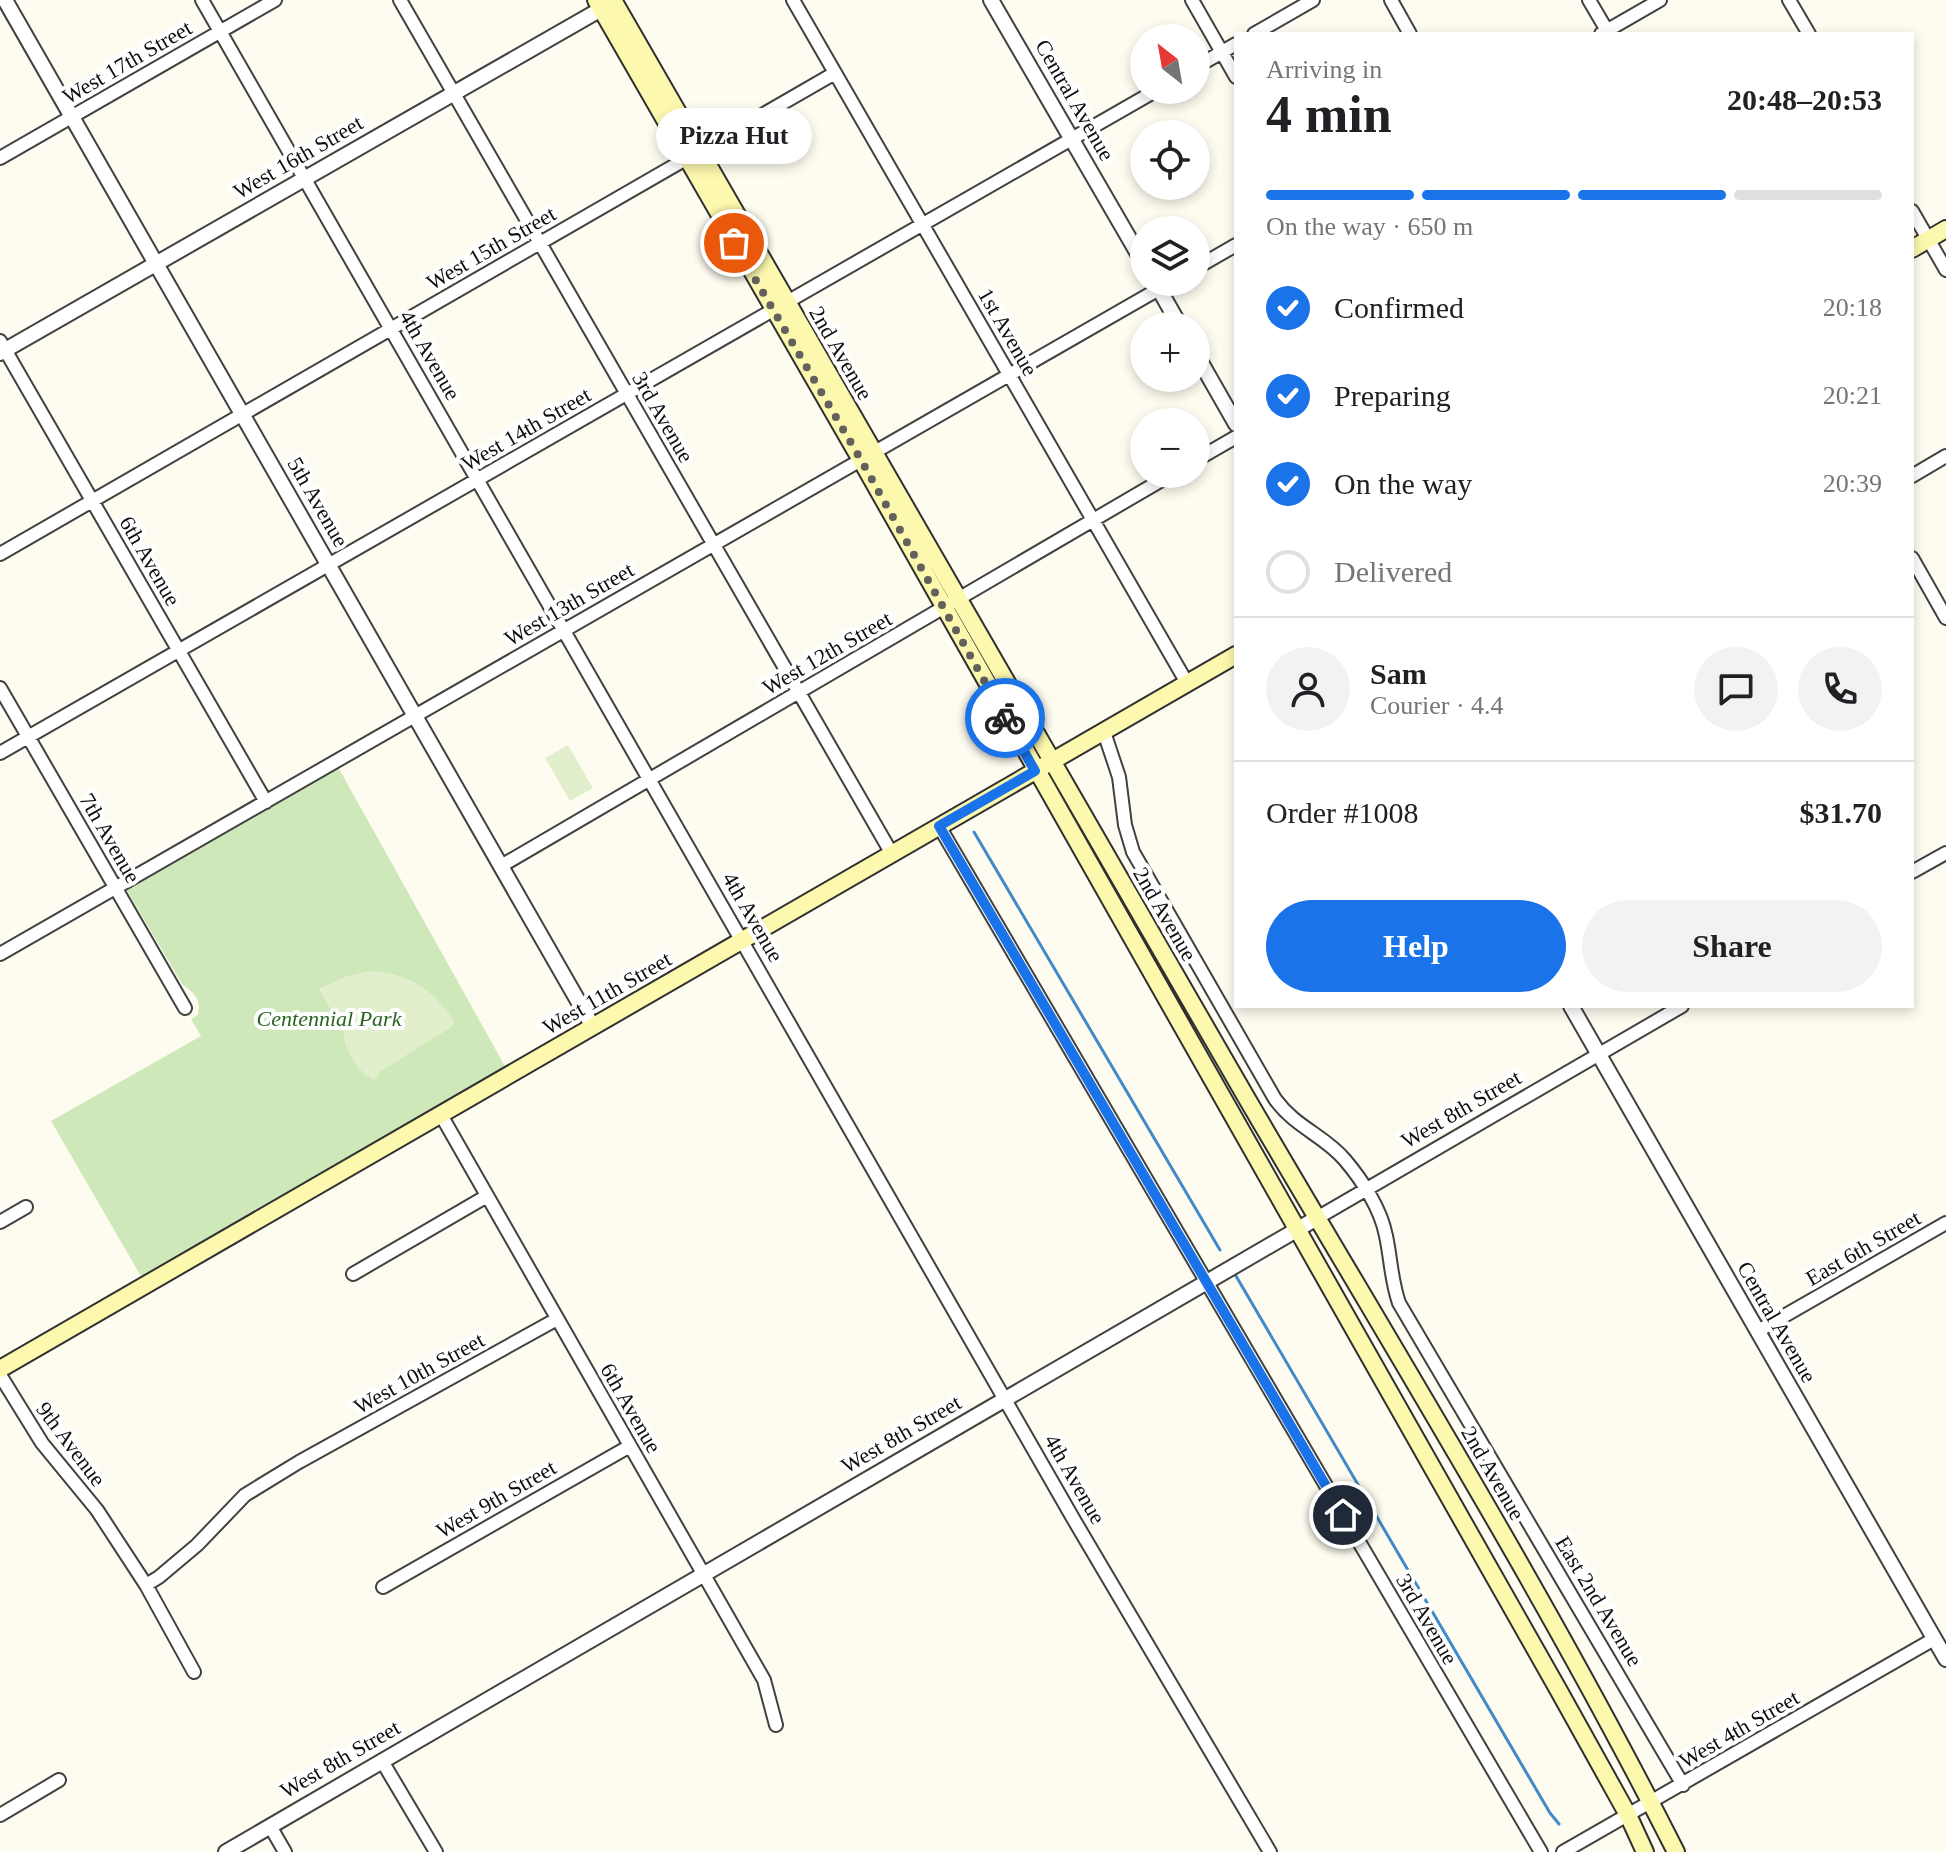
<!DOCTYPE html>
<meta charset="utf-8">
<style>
:root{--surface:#fff;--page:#f2f2f2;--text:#202124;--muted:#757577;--line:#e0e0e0;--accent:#1a73e8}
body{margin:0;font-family:"Times New Roman",serif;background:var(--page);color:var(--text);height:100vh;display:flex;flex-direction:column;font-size:30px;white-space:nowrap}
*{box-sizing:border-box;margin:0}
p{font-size:26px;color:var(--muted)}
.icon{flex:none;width:44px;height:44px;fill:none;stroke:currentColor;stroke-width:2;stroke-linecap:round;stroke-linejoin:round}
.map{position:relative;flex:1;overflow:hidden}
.sheet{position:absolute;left:1234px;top:32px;width:680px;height:976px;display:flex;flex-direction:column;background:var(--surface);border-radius:0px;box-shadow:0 4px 12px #0003}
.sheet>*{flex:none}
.needle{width:52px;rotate:329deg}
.controls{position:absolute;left:1130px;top:24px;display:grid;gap:16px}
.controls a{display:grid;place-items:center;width:80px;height:80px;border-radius:50%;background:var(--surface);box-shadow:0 4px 12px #0003;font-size:40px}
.pin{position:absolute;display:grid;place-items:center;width:68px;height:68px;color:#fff;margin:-34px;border:4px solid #fff;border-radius:50%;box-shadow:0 2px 8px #0007}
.courier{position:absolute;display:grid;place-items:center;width:80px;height:80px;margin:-40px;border:6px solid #1a73e8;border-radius:50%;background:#fff;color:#222;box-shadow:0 2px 10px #0007}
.bubble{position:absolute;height:56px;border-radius:28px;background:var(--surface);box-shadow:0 4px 12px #0003;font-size:26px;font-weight:800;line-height:56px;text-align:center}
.overview em{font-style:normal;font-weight:800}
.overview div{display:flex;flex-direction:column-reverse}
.overview{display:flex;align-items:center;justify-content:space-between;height:136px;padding:0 32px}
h1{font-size:52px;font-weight:800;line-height:60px}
.bar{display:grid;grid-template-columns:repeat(4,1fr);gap:12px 8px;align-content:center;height:96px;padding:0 32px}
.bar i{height:10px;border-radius:6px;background:var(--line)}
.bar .current{background:var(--accent)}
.bar p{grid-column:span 4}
.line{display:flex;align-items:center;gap:20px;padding:0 32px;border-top:2px solid var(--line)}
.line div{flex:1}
.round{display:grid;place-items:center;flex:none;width:84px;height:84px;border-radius:42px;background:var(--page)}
ol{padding:0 32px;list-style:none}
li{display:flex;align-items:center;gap:24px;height:88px}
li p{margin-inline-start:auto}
li .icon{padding:8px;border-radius:50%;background:var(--accent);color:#fff;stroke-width:4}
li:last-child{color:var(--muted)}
li i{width:44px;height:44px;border:4px solid var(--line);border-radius:50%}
.action{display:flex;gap:16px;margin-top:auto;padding:16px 32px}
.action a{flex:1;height:92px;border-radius:48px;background:var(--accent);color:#fff;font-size:32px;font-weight:800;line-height:92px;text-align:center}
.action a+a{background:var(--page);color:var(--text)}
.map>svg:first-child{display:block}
.green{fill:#cfe8ba}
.pitch{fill:#e1efcc}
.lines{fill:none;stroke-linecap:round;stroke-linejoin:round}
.stream{stroke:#408ac8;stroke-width:3}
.minor-casing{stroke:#414141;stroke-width:16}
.tertiary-casing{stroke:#414141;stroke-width:18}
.secondary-casing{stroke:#303030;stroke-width:20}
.minor{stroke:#fff;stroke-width:12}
.tertiary{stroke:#fff;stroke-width:14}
.secondary{stroke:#fcf8ad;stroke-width:16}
.done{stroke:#62615d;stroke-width:8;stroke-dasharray:0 14.4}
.route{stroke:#1a73e8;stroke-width:10}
.labels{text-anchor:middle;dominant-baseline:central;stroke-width:8;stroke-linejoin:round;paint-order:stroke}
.street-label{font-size:22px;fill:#0e0e0e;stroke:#fff}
.park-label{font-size:22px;font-style:italic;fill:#2a6421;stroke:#fff}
</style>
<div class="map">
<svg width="1946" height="1852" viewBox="0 0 1946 1852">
<rect width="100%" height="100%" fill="#fefcf0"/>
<!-- green -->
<path class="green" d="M338,767L506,1068L142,1278L51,1121L201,1036L191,1019L198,1015C201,998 195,994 182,984L126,889Z"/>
<!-- pitch -->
<path class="pitch" d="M568,745L593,788L570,801L545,758Z
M370,971C412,975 430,987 454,1021L453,1026L381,1071L374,1080C360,1075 342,1047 344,1033L319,989L347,976Z"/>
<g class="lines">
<!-- stream -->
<path class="stream" d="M974,832L1220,1250
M1236,1276L1550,1813L1559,1824"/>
<!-- minor casing -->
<g class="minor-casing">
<path id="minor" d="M202,0L1074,1520L1270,1852
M400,0L892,854
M793,0L1187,683
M1192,0L1236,77
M1391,0L1410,34
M1589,0L1609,34
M1789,0L1809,34
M1254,34L1313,0
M1601,34L1660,0
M1196,67L1236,44
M0,158L275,0
M1912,211L1946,270
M1196,268L1236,245
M0,341L266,802
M1196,460L1236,437
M1912,476L1946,456
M0,554L835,73
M1912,558L1946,618
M0,688L185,1008
M1104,732L1119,777L1125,825L1133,852L1275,1099C1296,1128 1324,1135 1345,1160C1362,1180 1381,1209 1386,1236C1391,1259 1391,1280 1399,1303L1683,1785
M0,753L1157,90
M939,826L1541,1852
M501,866L1172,474
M1912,872L1946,853
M0,954L1171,282
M441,1115L764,1680L776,1725
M1317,1218L1682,1006
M0,1222L26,1207
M353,1274L487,1196
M1758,1331L1946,1223
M0,1375L42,1443L97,1510L146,1585L194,1672
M146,1585L159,1577L197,1545L245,1495L299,1462L557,1319
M383,1587L630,1446
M382,1761L436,1852
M0,1815L59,1780
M270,1826L285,1852
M1563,1852L1934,1639"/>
</g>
<!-- tertiary casing -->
<g class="tertiary-casing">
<path id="tertiary" d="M5,0L593,1027
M991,0L1144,264
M1155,282L1180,326
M0,353L610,4
M1196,354L1236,424
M1571,1006L1946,1659
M226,1852L1317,1218"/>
</g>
<!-- secondary casing -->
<g class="secondary-casing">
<path id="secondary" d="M596,0L861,460L1559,1691L1628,1815L1645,1852
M613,0C823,366 1033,732 1246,1097C1392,1347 1545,1593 1676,1852
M1912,249L1946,229
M0,1369L1236,655"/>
</g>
<!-- minor -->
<use href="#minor" class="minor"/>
<!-- tertiary -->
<use href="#tertiary" class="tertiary"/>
<!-- secondary -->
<use href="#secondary" class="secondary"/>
</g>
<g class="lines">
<!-- done -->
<path class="done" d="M734,243L861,460L1005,718"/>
<!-- route -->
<path class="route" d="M1005,718L1035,771L939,826L1343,1515"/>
</g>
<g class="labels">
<!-- street labels -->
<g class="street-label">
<text transform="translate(127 62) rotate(-30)">West 17th Street</text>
<text transform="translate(1075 100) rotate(60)">Central Avenue</text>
<text transform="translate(298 157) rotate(-30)">West 16th Street</text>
<text transform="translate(491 248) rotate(-30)">West 15th Street</text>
<text transform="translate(1008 332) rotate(60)">1st Avenue</text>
<text transform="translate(841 353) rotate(60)">2nd Avenue</text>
<text transform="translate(430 355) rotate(60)">4th Avenue</text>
<text transform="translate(663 417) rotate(60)">3rd Avenue</text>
<text transform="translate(526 429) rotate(-30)">West 14th Street</text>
<text transform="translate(318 502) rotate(60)">5th Avenue</text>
<text transform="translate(150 561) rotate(60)">6th Avenue</text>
<text transform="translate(569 604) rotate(-30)">West 13th Street</text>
<text transform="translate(827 653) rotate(-30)">West 12th Street</text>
<text transform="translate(110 838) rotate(60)">7th Avenue</text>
<text transform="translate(1165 914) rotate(60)">2nd Avenue</text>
<text transform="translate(753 917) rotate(60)">4th Avenue</text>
<text transform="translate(607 993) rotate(-30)">West 11th Street</text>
<text transform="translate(1461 1109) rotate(-30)">West 8th Street</text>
<text transform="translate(1863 1248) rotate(-30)">East 6th Street</text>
<text transform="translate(1777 1322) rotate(60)">Central Avenue</text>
<text transform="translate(419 1373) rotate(-29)">West 10th Street</text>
<text transform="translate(631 1408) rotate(60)">6th Avenue</text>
<text transform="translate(901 1434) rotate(-30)">West 8th Street</text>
<text transform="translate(71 1444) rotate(53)">9th Avenue</text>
<text transform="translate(1493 1473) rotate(60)">2nd Avenue</text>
<text transform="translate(1075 1479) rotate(60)">4th Avenue</text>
<text transform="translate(496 1499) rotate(-30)">West 9th Street</text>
<text transform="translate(1599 1601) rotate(59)">East 2nd Avenue</text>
<text transform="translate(1427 1619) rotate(60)">3rd Avenue</text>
<text transform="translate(1739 1729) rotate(-30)">West 4th Street</text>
<text transform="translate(340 1759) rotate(-30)">West 8th Street</text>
</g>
<!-- park labels -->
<g class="park-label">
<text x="329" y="1018">Centennial Park</text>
</g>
</g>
</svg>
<div class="controls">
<a><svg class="needle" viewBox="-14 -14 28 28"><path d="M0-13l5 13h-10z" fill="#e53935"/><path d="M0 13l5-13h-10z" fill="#757577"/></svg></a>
<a><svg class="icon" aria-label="locate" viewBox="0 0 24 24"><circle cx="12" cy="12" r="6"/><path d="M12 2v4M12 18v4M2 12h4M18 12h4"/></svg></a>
<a><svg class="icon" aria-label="layers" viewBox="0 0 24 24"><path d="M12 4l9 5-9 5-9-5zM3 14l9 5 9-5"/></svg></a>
<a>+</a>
<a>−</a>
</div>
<div class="pin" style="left:734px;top:243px;background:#ea580c"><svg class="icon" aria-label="bag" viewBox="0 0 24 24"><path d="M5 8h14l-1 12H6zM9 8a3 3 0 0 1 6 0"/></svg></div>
<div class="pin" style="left:1343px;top:1515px;background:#1f2937"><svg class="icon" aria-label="home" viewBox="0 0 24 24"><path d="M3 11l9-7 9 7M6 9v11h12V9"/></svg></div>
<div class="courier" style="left:1005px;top:718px"><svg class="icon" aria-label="bike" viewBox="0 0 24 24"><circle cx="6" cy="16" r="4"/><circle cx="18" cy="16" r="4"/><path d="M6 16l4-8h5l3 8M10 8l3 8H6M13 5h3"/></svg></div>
<div class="bubble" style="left:656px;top:108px;width:156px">Pizza Hut</div>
<section class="sheet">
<div class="overview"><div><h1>4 min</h1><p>Arriving in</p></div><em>20:48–20:53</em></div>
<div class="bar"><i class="current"></i><i class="current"></i><i class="current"></i><i></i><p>On the way · 650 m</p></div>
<ol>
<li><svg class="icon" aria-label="check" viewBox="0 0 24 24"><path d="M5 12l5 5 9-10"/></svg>Confirmed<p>20:18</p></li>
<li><svg class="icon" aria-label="check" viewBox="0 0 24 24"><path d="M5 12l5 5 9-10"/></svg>Preparing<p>20:21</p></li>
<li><svg class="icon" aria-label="check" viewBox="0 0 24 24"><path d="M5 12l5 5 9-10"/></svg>On the way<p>20:39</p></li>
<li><i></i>Delivered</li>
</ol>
<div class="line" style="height:144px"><a class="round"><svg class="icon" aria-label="person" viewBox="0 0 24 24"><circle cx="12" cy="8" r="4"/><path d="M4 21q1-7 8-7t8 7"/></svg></a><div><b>Sam</b><p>Courier · 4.4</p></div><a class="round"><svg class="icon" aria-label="chat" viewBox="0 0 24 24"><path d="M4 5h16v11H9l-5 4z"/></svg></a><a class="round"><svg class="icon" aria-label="phone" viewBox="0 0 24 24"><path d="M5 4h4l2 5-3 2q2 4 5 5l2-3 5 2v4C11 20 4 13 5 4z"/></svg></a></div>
<div class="line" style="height:104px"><div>Order #1008</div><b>$31.70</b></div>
<div class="action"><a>Help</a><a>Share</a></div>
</section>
</div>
